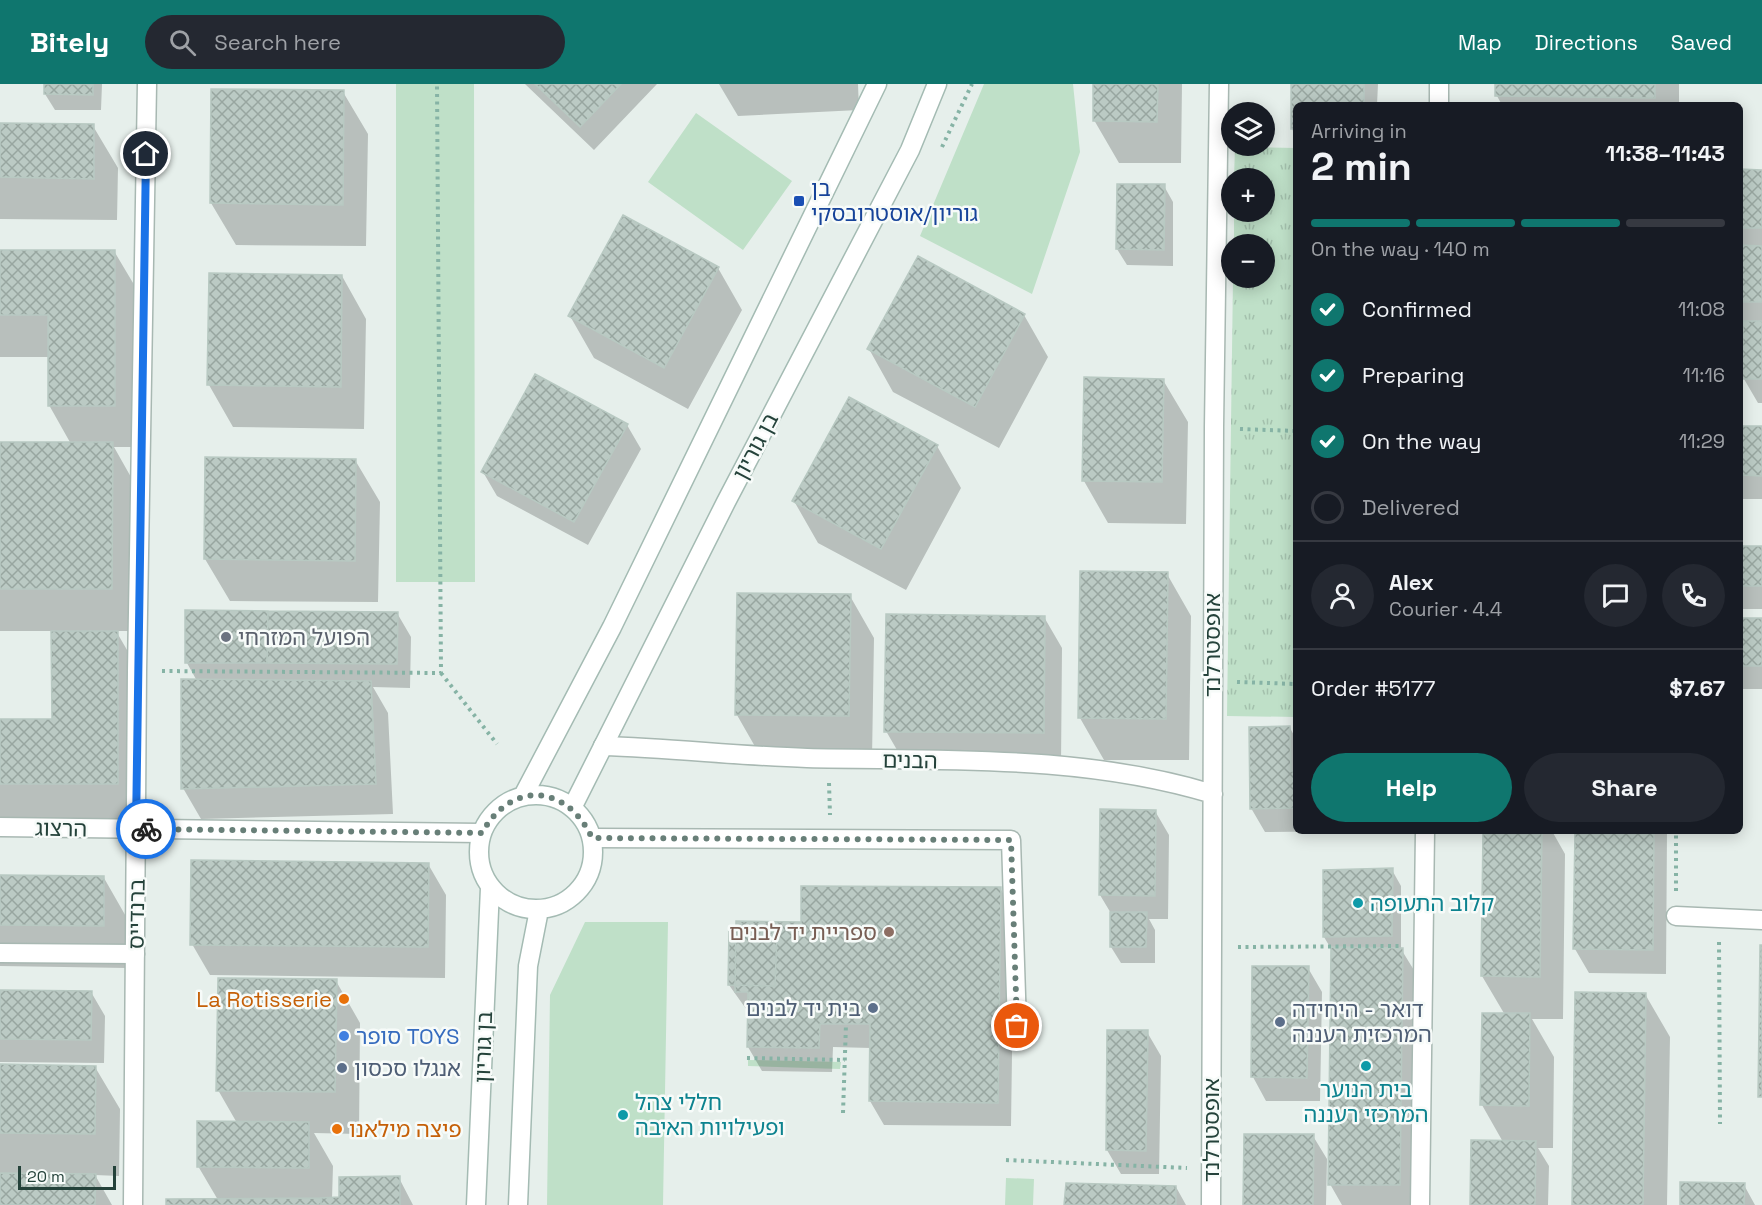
<!DOCTYPE html>
<meta charset="utf-8">
<style>
:root{--surface:#171b24;--page:#242831;--text:#f1f3f6;--muted:#9ea1a6;--line:#363941;--accent:#0f766e}
body{margin:0;font-family:"Space Grotesk","Noto Sans Hebrew",sans-serif;background:var(--page);color:var(--text);height:100vh;display:flex;flex-direction:column;font-size:22px;white-space:nowrap}
*{box-sizing:border-box;margin:0}
p{font-size:20px;color:var(--muted)}
.icon{flex:none;width:33px;height:33px;fill:none;stroke:currentColor;stroke-width:2;stroke-linecap:round;stroke-linejoin:round}
.map{position:relative;flex:1;overflow:hidden}
.panel{position:absolute;left:1293px;top:18px;width:450px;height:732px;display:flex;flex-direction:column;background:var(--surface);border-radius:9px;box-shadow:0 3px 15px #0003}
.panel>*{flex:none}
.controls{position:absolute;left:1221px;top:18px;display:grid;gap:12px}
.controls a{display:grid;place-items:center;width:54px;height:54px;border-radius:50%;background:var(--surface);box-shadow:0 3px 15px #0003;font-size:30px}
.scale{position:absolute;left:18px;bottom:15px;width:98px;box-sizing:border-box;padding-left:6px;border:3px solid #24423a;border-top:0;font-size:16px;line-height:21px;white-space:nowrap;color:#24423a;-webkit-text-stroke:4px #f7fbf9;paint-order:stroke}
.pin{position:absolute;display:grid;place-items:center;width:51px;height:51px;color:#fff;margin:-26px;border:3px solid #fff;border-radius:50%;box-shadow:0 2px 6px #0007}
.courier{position:absolute;display:grid;place-items:center;width:60px;height:60px;margin:-30px;border:4px solid #1a73e8;border-radius:50%;background:#fff;color:#222;box-shadow:0 2px 8px #0007}
.headline em{font-style:normal;font-weight:700}
.headline div{display:flex;flex-direction:column-reverse}
.headline{display:flex;align-items:center;justify-content:space-between;height:102px;padding:0 18px}
h1{font-size:39px;font-weight:700;line-height:45px}
.bar{display:grid;grid-template-columns:repeat(4,1fr);gap:9px 6px;align-content:center;height:72px;padding:0 18px}
.bar i{height:8px;border-radius:4px;background:var(--line)}
.bar .on{background:var(--accent)}
.bar p{grid-column:span 4}
.line{display:flex;align-items:center;gap:15px;padding:0 18px;border-top:2px solid var(--line)}
.line div{flex:1}
.round{display:grid;place-items:center;flex:none;width:63px;height:63px;border-radius:32px;background:var(--page)}
ol{padding:0 18px;list-style:none}
li{display:flex;align-items:center;gap:18px;height:66px}
li p{margin-inline-start:auto}
li .icon{padding:6px;border-radius:50%;background:var(--accent);color:#fff;stroke-width:4}
li:last-child{color:var(--muted)}
li i{width:33px;height:33px;border:3px solid var(--line);border-radius:50%}
.button{display:flex;gap:12px;margin-top:auto;padding:12px 18px}
.button a{flex:1;height:69px;border-radius:36px;background:var(--accent);color:#fff;font-size:24px;font-weight:700;line-height:69px;text-align:center}
.button a+a{background:var(--page);color:var(--text)}
header{display:flex;align-items:center;gap:36px;box-sizing:border-box;height:84px;padding:0 30px;background:var(--accent);color:#fff}
header strong{font-size:28px}
nav{display:flex;gap:33px;margin-inline-start:auto;font-size:21px}
.search{width:420px;height:54px;background:var(--page);display:flex;align-items:center;gap:15px;box-sizing:border-box;padding:0 21px;border-radius:33px;color:var(--muted);font-size:22px}
.map>svg:first-child{display:block}
.green{fill:#bfe0c8}
.park{fill:url(#park-tufts)}
.shadow{fill:#0003}
.building{fill:url(#building-cross-hatch);stroke:#b8c9c2;stroke-width:1.5}
.lines{fill:none;stroke-linecap:round;stroke-linejoin:round}
.lane-casing{stroke:#a8b8b2;stroke-width:21}
.street-casing{stroke:#a8b8b2;stroke-width:21}
.secondary-casing{stroke:#a4bbb3;stroke-width:21}
.path{stroke:#86b3a5;stroke-width:4;stroke-dasharray:3 4.5;stroke-linecap:butt}
.lane{stroke:#fff;stroke-width:18}
.street{stroke:#fff;stroke-width:18}
.secondary{stroke:#fff;stroke-width:18}
.done{stroke:#687f78;stroke-width:6;stroke-dasharray:0 10.8}
.route{stroke:#1a73e8;stroke-width:8}
.transit-dot{fill:#1a4fb4;stroke:#f7fbf9;stroke-width:2}
.worship-dot{fill:#6b7280;stroke:#f7fbf9;stroke-width:2}
.culture-dot{fill:#0f9aa8;stroke:#f7fbf9;stroke-width:2}
.education-dot{fill:#8d6e63;stroke:#f7fbf9;stroke-width:2}
.food-dot{fill:#e8710a;stroke:#f7fbf9;stroke-width:2}
.service-dot{fill:#5c6f8a;stroke:#f7fbf9;stroke-width:2}
.shop-dot{fill:#3f7fe0;stroke:#f7fbf9;stroke-width:2}
.labels{text-anchor:middle;dominant-baseline:central;stroke-width:5;stroke-linejoin:round;paint-order:stroke}
.transit-label{font-size:22px;fill:#164399;stroke:#f7fbf9;text-anchor:start}
.street-label{font-size:22px;fill:#24423a;stroke:#f7fbf9}
.worship-label{font-size:22px;fill:#5b616d;stroke:#f7fbf9;text-anchor:start}
.culture-label{font-size:22px;fill:#0d838f;stroke:#f7fbf9;text-anchor:start}
.education-label{font-size:22px;fill:#785e54;stroke:#f7fbf9;text-anchor:end}
.food-label{font-size:22px;fill:#c56008;stroke:#f7fbf9;text-anchor:end}
.service-label{font-size:22px;fill:#4e5e75;stroke:#f7fbf9;text-anchor:start}
.shop-label{font-size:22px;fill:#366cbe;stroke:#f7fbf9;text-anchor:start}
</style>
<header>
<strong>Bitely</strong>
<div class="search"><svg class="icon" aria-label="search" viewBox="0 0 24 24"><circle cx="10" cy="10" r="6"/><path d="M15 15l6 6"/></svg>Search here</div>
<nav><a>Map</a><a>Directions</a><a>Saved</a></nav>
</header>
<div class="map">
<svg width="1762" height="1121" viewBox="0 0 1762 1121">
<defs>
<pattern id="park-tufts" width="24" height="20" patternUnits="userSpaceOnUse" patternTransform="scale(1.5)"><rect width="24" height="20" fill="#bfe0c8"/><path d="M3 7l-1-3M5 7V3M7 7l1-3M15 17l-1-3M17 17v-4M19 17l1-3" fill="none" stroke="#a4c1ad"/></pattern>
<pattern id="building-cross-hatch" width="8" height="8" patternUnits="userSpaceOnUse" patternTransform="scale(1.5)"><rect width="8" height="8" fill="#bbcac4"/><path d="M0 0l8 8M0 8l8-8" fill="none" stroke="#98a6a0"/></pattern>
</defs>
<rect width="100%" height="100%" fill="#e6efeb"/>
<!-- green -->
<path class="green" d="M396,0H474L475,498H396Z
M984,0H1073L1080,68L1032,210L920,152Z
M696,29L792,97L743,166L648,98Z
M585,838H668L663,1121H547L550,911Z
M748,976L841,978L840,985L748,982Z
M1006,1094L1034,1095L1033,1121H1005Z"/>
<!-- park -->
<path class="park" d="M1235,63L1296,64V633L1227,632L1233,194H1264V160H1234V128H1264V94H1234Z"/>
<!-- shadow -->
<path class="shadow" d="M46,0H102L101,26H55L45,10Z
M525,0H657L594,66Z
M719,0H858L859,26L738,32Z
M1095,0H1182L1181,79H1119L1094,36Z
M1293,0H1378L1377,21H1296V52L1292,45Z
M1497,0H1679V21H1502L1497,12Z
M343,8L368,50L366,162L236,161L211,119Z
M0,40L93,42L118,84L117,136L0,135Z
M1740,87H1762V319H1758L1744,295V241H1740Z
M1164,102L1173,118V182L1127,181L1117,165Z
M114,167L139,209V363H114L136,402V547H116L141,590V741L0,742V637L53,636V547H0V360H71L49,321V273H0V168Z
M718,184L742,226L688,325L594,274L570,232Z
M210,191L342,192L366,235L364,345L233,343L209,301Z
M1024,231L1048,273L999,364L893,308L869,265Z
M1085,295L1163,296L1188,338L1186,440L1108,439L1084,397Z
M627,341L641,365L588,461L497,412L483,388Z
M1740,343L1762,344V415H1740Z
M937,362L961,404L906,506L818,459L794,417Z
M355,376L380,418L378,518L230,517L205,475Z
M1740,463H1762V525H1740Z
M1167,490L1191,532L1189,676H1104L1080,634Z
M850,512L874,554L872,674L761,673L737,631Z
M397,529L411,553L410,604L373,603L388,629L393,730L201,735L183,704L197,597L187,579Z
M1044,533L1062,564L1061,680L904,678L886,647Z
M1740,535H1762V605H1740Z
M1290,644L1296,655V747H1357L1265,748L1251,724Z
M1155,727L1169,751L1168,835H1149L1155,846V879H1121L1111,863L1112,831L1100,811Z
M1484,747H1552L1565,770L1563,935H1532L1554,973L1553,1064H1538L1549,1082L1548,1121H1472L1503,1058L1482,1021L1505,931L1482,892Z
M1577,747H1667L1666,890L1589,889L1575,865Z
M428,780L446,811L445,894L210,891L192,860Z
M1392,786L1401,802V865L1420,896L1417,1121H1342L1330,1100L1333,868L1324,853Z
M0,793L104,794L128,836L127,884L0,882Z
M1000,804L1014,828L1011,1042L884,1041L870,1017L871,964L833,963L832,988L762,987L748,963L749,929L729,901L802,839Z
M1308,884L1322,908L1320,1017H1266L1253,993Z
M336,897L360,939L359,1050L314,1049L333,1082L332,1115L340,1114L399,1094L413,1121H167L218,1116L198,1082L237,1039L218,1006Z
M0,907L91,908L105,932L104,979L0,978Z
M1645,910L1670,953L1667,1121H1574Z
M1147,948L1161,972L1159,1090H1121L1107,1066Z
M0,982L95,983L120,1025L119,1092L95,1091L112,1121H0Z
M1313,1052L1327,1075L1326,1121H1244Z
M1744,1101L1755,1121H1682Z
M1176,1103L1186,1121H1066Z"/>
<!-- building -->
<path class="building" d="M44,0H93V11L44,10Z
M535,0H621L580,43Z
M1093,0H1158L1157,38L1093,37Z
M1291,0H1364V21H1296V45H1291Z
M1495,0H1655V14L1495,12Z
M211,5L344,6L343,121L210,119Z
M0,39L94,40V95L0,93Z
M1740,85L1762,86V144H1740Z
M1117,100H1165L1164,166L1116,165Z
M623,131L719,183L664,284L568,232Z
M1740,161L1762,162V218H1740Z
M0,166H115V322H48V231H0Z
M918,172L1025,230L975,323L867,265Z
M209,189L342,191L341,303L207,301Z
M1743,237H1762V295H1742Z
M535,290L628,340L574,438L481,388Z
M1084,293L1164,295L1162,398L1082,397Z
M849,313L938,361L881,465L792,417Z
M1740,342H1762V392L1740,391Z
M0,358H113L112,505H0Z
M205,373L356,375L355,477L204,475Z
M1740,462H1762V502H1740Z
M1080,487L1168,488L1166,635L1078,634Z
M737,509L851,510L849,632L735,631Z
M185,526L268,527L267,579H185Z
M268,527L398,528L397,580L267,579Z
M886,530L1045,532L1044,649L884,648Z
M1740,534H1762V582H1740Z
M51,547H118V700H0V635H52Z
M181,595L371,597L376,700L181,705Z
M1290,642L1291,687H1296V724L1250,725L1249,643Z
M1100,725L1156,726L1155,812L1099,811Z
M1483,747H1542L1540,893L1481,892Z
M1575,747H1654L1653,866L1573,865Z
M191,776L429,779L428,863L190,861Z
M1393,784L1392,852L1323,853V786Z
M0,791L104,792V842L0,841Z
M801,802L1001,803L998,1019L869,1017L870,940H820L819,964L747,963L748,908H735L736,837L801,838Z
M1110,828H1147L1146,863H1110Z
M729,847L777,848L775,902L728,901Z
M1760,861H1762V1013H1758Z
M1331,863L1403,864L1400,1101H1328Z
M1252,882H1309L1307,994L1251,993Z
M218,894L337,895L335,1008L216,1007Z
M0,906L92,907L91,956L0,955Z
M1575,908L1646,909L1643,1121H1572Z
M1482,929H1530L1529,1022L1480,1021Z
M1107,946H1148L1146,1067L1106,1066Z
M0,980L96,982L95,1050L0,1049Z
M197,1037L309,1038V1084L197,1083Z
M1244,1050H1314L1313,1121H1243Z
M1471,1056L1536,1057L1535,1121H1470Z
M0,1089L96,1090L95,1121H0Z
M400,1092V1121H321V1114L339,1113V1093Z
M1680,1098L1745,1099L1744,1121H1680Z
M1066,1099L1176,1102V1121H1064Z
M321,1114V1121H166V1115Z"/>
<g class="lines">
<!-- lane casing -->
<g class="lane-casing">
<path id="lane" d="M1676,832L1762,836
M0,869L135,870"/>
</g>
<!-- street casing -->
<g class="street-casing">
<path id="street" d="M1439,21V0
M603,662C671,664 739,672 807,674C943,677 1082,670 1213,710
M0,743L481,749
M592,754L1011,756L1017,942
M133,1121L137,587L147,0
M1211,1121L1214,343L1219,0
M1420,1121L1425,747"/>
</g>
<!-- secondary casing -->
<g class="secondary-casing">
<path id="secondary" d="M479 768a57 57 0 1 1 114 0a57 57 0 1 1-114 0Z
M523,712L612,543L877,0
M572,724L726,418L910,66L937,0
M476,1121L490,804
M518,1121L528,882L539,826"/>
</g>
<!-- path -->
<path class="path" d="M942,63L972,0
M1240,345L1296,347
M162,587L441,589L437,0
M441,589L497,660
M1237,598L1296,600
M829,699L830,731
M1676,807V747
M1719,858L1720,1040
M1238,863L1399,862
M747,974L845,976
M843,1029L846,940
M1006,1076L1187,1084"/>
<!-- lane -->
<use href="#lane" class="lane"/>
<!-- street -->
<use href="#street" class="street"/>
<!-- secondary -->
<use href="#secondary" class="secondary"/>
</g>
<g class="lines">
<!-- done -->
<path class="done" d="M146,745L482,749C511,696 567,700 592,754L1011,756L1017,942"/>
<!-- route -->
<path class="route" d="M146,70L136,744L146,745"/>
</g>
<!-- markers -->
<rect class="transit-dot" x="793" y="111" width="12" height="12" rx="3"/>
<circle class="worship-dot" cx="226" cy="553" r="6"/>
<g class="culture-dot">
<circle cx="1358" cy="819" r="6"/>
<circle cx="1366" cy="982" r="6"/>
<circle cx="623" cy="1031" r="6"/>
</g>
<circle class="education-dot" cx="889" cy="848" r="6"/>
<g class="food-dot">
<circle cx="344" cy="915" r="6"/>
<circle cx="337" cy="1045" r="6"/>
</g>
<g class="service-dot">
<circle cx="873" cy="924" r="6"/>
<circle cx="1280" cy="938" r="6"/>
<circle cx="342" cy="984" r="6"/>
</g>
<circle class="shop-dot" cx="344" cy="952" r="6"/>
<g class="labels">
<!-- transit labels -->
<g class="transit-label">
<text x="811" y="104">בן<tspan x="811" dy="25">גוריון/אוסטרובסקי</tspan></text>
</g>
<!-- street labels -->
<g class="street-label">
<text transform="translate(755 362) rotate(-62)">בן גוריון</text>
<text transform="translate(1212 561) rotate(-90)">אופסטרלנד</text>
<text transform="translate(910 676) rotate(1)">הבנים</text>
<text transform="translate(61 744) rotate(1)">הרצוג</text>
<text transform="translate(136 830) rotate(-89)">ברנדייס</text>
<text transform="translate(483 963) rotate(-88)">בן גוריון</text>
<text transform="translate(1211 1046) rotate(-90)">אופסטרלנד</text>
</g>
<!-- worship labels -->
<g class="worship-label">
<text x="238" y="553">הפועל המזרחי</text>
</g>
<!-- culture labels -->
<g class="culture-label">
<text x="1370" y="819">קלוב התעופה</text>
<text x="1366" y="1005" text-anchor="middle">בית הנוער<tspan x="1366" dy="25">המרכזי רעננה</tspan></text>
<text x="635" y="1018">חללי צהל<tspan x="635" dy="25">ופעילויות האיבה</tspan></text>
</g>
<!-- education labels -->
<g class="education-label">
<text x="877" y="848">ספריית יד לבנים</text>
</g>
<!-- food labels -->
<g class="food-label">
<text x="332" y="915">La Rotisserie</text>
<text x="349" y="1045" text-anchor="start">פיצה מילאנו</text>
</g>
<!-- service labels -->
<g class="service-label">
<text x="861" y="924" text-anchor="end">בית יד לבנים</text>
<text x="1292" y="925">דואר - היחידה<tspan x="1292" dy="25">המרכזית רעננה</tspan></text>
<text x="354" y="984">אנגלו סכסון</text>
</g>
<!-- shop labels -->
<g class="shop-label">
<text x="356" y="952">סופר TOYS</text>
</g>
</g>
</svg>
<div class="controls">
<a><svg class="icon" aria-label="layers" viewBox="0 0 24 24"><path d="M12 4l9 5-9 5-9-5zM3 14l9 5 9-5"/></svg></a>
<a>+</a>
<a>−</a>
</div>
<div class="scale">20 m</div>
<div class="pin" style="left:1017px;top:942px;background:#ea580c"><svg class="icon" aria-label="bag" viewBox="0 0 24 24"><path d="M5 8h14l-1 12H6zM9 8a3 3 0 0 1 6 0"/></svg></div>
<div class="pin" style="left:146px;top:70px;background:#1f2937"><svg class="icon" aria-label="home" viewBox="0 0 24 24"><path d="M3 11l9-7 9 7M6 9v11h12V9"/></svg></div>
<div class="courier" style="left:146px;top:745px"><svg class="icon" aria-label="bike" viewBox="0 0 24 24"><circle cx="6" cy="16" r="4"/><circle cx="18" cy="16" r="4"/><path d="M6 16l4-8h5l3 8M10 8l3 8H6M13 5h3"/></svg></div>
<section class="panel">
<div class="headline"><div><h1>2 min</h1><p>Arriving in</p></div><em>11:38–11:43</em></div>
<div class="bar"><i class="on"></i><i class="on"></i><i class="on"></i><i></i><p>On the way · 140 m</p></div>
<ol>
<li><svg class="icon" aria-label="check" viewBox="0 0 24 24"><path d="M5 12l5 5 9-10"/></svg>Confirmed<p>11:08</p></li>
<li><svg class="icon" aria-label="check" viewBox="0 0 24 24"><path d="M5 12l5 5 9-10"/></svg>Preparing<p>11:16</p></li>
<li><svg class="icon" aria-label="check" viewBox="0 0 24 24"><path d="M5 12l5 5 9-10"/></svg>On the way<p>11:29</p></li>
<li><i></i>Delivered</li>
</ol>
<div class="line" style="height:108px"><a class="round"><svg class="icon" aria-label="person" viewBox="0 0 24 24"><circle cx="12" cy="8" r="4"/><path d="M4 21q1-7 8-7t8 7"/></svg></a><div><b>Alex</b><p>Courier · 4.4</p></div><a class="round"><svg class="icon" aria-label="chat" viewBox="0 0 24 24"><path d="M4 5h16v11H9l-5 4z"/></svg></a><a class="round"><svg class="icon" aria-label="phone" viewBox="0 0 24 24"><path d="M5 4h4l2 5-3 2q2 4 5 5l2-3 5 2v4C11 20 4 13 5 4z"/></svg></a></div>
<div class="line" style="height:78px"><div>Order #5177</div><b>$7.67</b></div>
<div class="button"><a>Help</a><a>Share</a></div>
</section>
</div>
